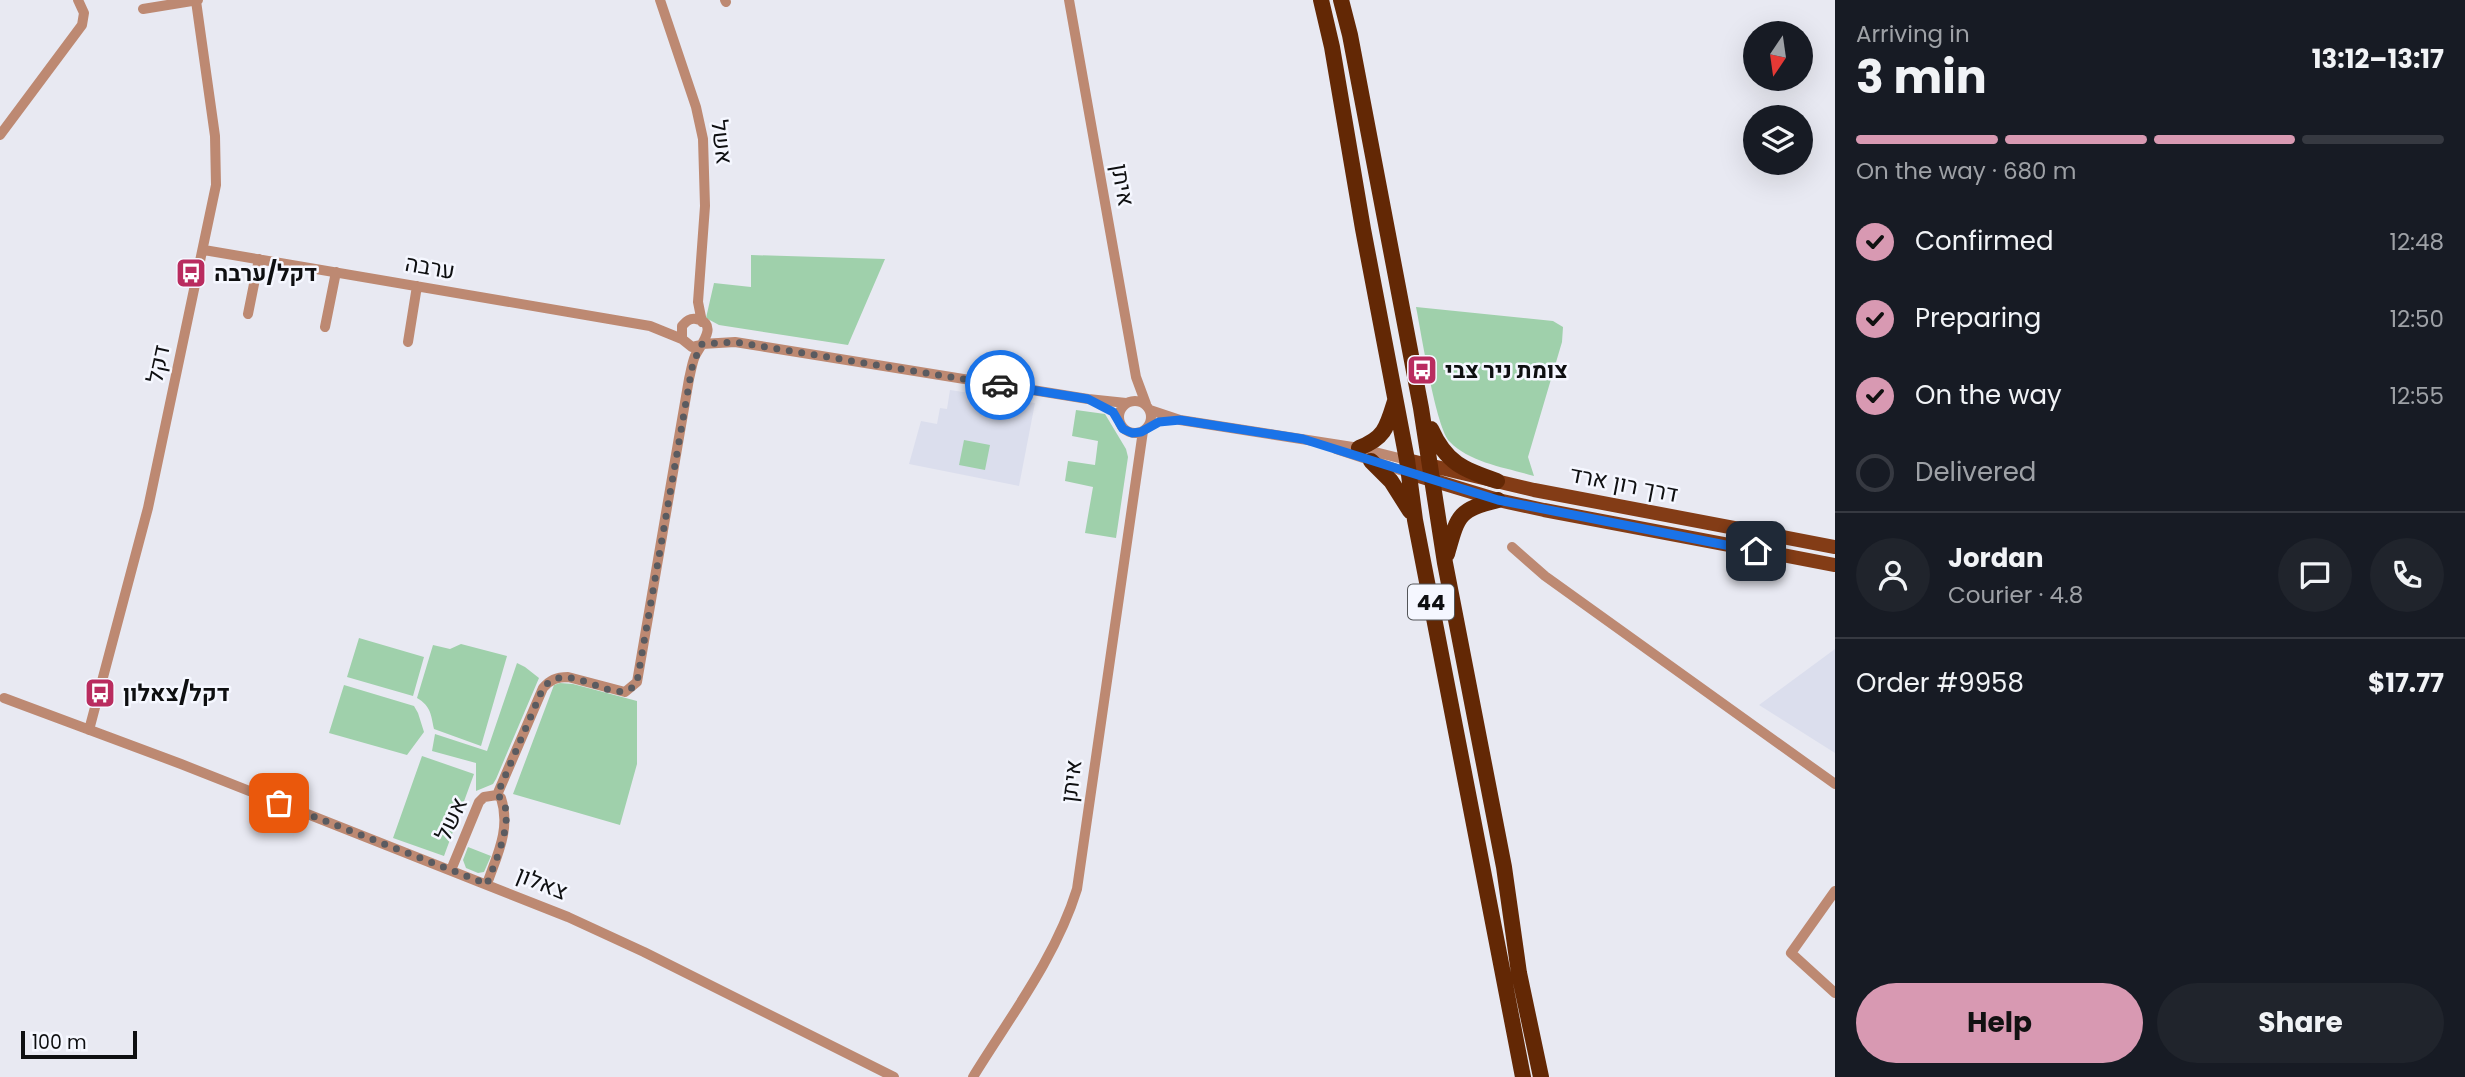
<!DOCTYPE html>
<meta charset="utf-8">
<style>
:root{--surface:#171b24;--page:#20242c;--text:#f1f3f6;--muted:#9ea1a6;--line:#363941;--accent:#d899b2}
body{margin:0;font-family:Poppins,Heebo,sans-serif;background:var(--page);color:var(--text);height:100vh;display:flex;flex-direction:column;font-size:26px;white-space:nowrap}
*{box-sizing:border-box;margin:0}
p{font-size:23px;color:var(--muted)}
.icon{flex:none;width:38px;height:38px;fill:none;stroke:currentColor;stroke-width:2;stroke-linecap:round;stroke-linejoin:round}
.map{position:relative;flex:1;overflow:hidden}
.panel{display:flex;flex-direction:column;background:var(--surface);width:630px}
.panel>*{flex:none}
.needle{width:46px;rotate:193deg}
.tools{position:absolute;left:1743px;top:21px;display:grid;gap:14px}
.tools a{display:grid;place-items:center;width:70px;height:70px;border-radius:50%;background:var(--surface);box-shadow:0 7px 28px #0002;font-size:35px}
.scale{position:absolute;left:21px;bottom:18px;width:116px;box-sizing:border-box;padding-left:7px;border:4px solid #0e0f11;border-top:0;font-size:19px;line-height:24px;white-space:nowrap;color:#0e0f11;-webkit-text-stroke:5px #f5f7ff;paint-order:stroke}
.pin{position:absolute;display:grid;place-items:center;width:60px;height:60px;color:#fff;margin:-30px;border-radius:14px;box-shadow:0 4px 10px #0006}
.courier{position:absolute;display:grid;place-items:center;width:70px;height:70px;margin:-35px;border:5px solid #1a73e8;border-radius:50%;background:#fff;color:#222;box-shadow:0 2px 9px #0007}
.summary em{font-style:normal;font-weight:700}
.summary div{display:flex;flex-direction:column-reverse}
.summary{display:flex;align-items:center;justify-content:space-between;height:119px;padding:0 21px}
h1{font-size:46px;font-weight:700;line-height:52px}
.bar{display:grid;grid-template-columns:repeat(4,1fr);gap:10px 7px;align-content:center;height:84px;padding:0 21px}
.bar i{height:9px;border-radius:5px;background:var(--line)}
.bar .selected{background:var(--accent)}
.bar p{grid-column:span 4}
.line{display:flex;align-items:center;gap:18px;padding:0 21px;border-top:2px solid var(--line)}
.line div{flex:1}
.round{display:grid;place-items:center;flex:none;width:74px;height:74px;border-radius:37px;background:var(--page)}
ol{padding:0 21px;list-style:none}
li{display:flex;align-items:center;gap:21px;height:77px}
li p{margin-inline-start:auto}
li .icon{padding:7px;border-radius:50%;background:var(--accent);color:#111;stroke-width:4}
li:last-child{color:var(--muted)}
li i{width:38px;height:38px;border:4px solid var(--line);border-radius:50%}
.button{display:flex;gap:14px;margin-top:auto;padding:14px 21px}
.button a{flex:1;height:80px;border-radius:42px;background:var(--accent);color:#111;font-size:28px;font-weight:700;line-height:80px;text-align:center}
.button a+a{background:var(--page);color:var(--text)}
main{display:flex;flex:1;min-height:0}
.map>svg:first-child{display:block}
.built{fill:#dbdeed}
.green{fill:#9fd0ab}
.lines{fill:none;stroke-linecap:round;stroke-linejoin:round}
.minor{stroke:#bd8972;stroke-width:10}
.major{stroke:#833c16;stroke-width:14}
.highway{stroke:#632805;stroke-width:16}
.done{stroke:#5a5b60;stroke-width:7;stroke-dasharray:0 12.6}
.route{stroke:#1a73e8;stroke-width:9}
.labels{text-anchor:middle;dominant-baseline:central;stroke-width:5;stroke-linejoin:round;paint-order:stroke}
.shield{fill:#f5f7ff;stroke:#535558;stroke-width:2}
.shield-label{font-size:21px;font-weight:bold;fill:#0e0f11}
.street-label{font-size:23px;fill:#0e0f11;stroke:#f5f7ff}
.poi-label{font-size:23px;font-weight:bold;fill:#0e0f11;stroke:#f5f7ff;text-anchor:start}
</style>
<main>
<div class="map">
<svg width="1835" height="1077" viewBox="0 0 1835 1077">
<rect width="100%" height="100%" fill="#e8e9f2"/>
<!-- built -->
<path class="built" d="M950,390L1035,403L1019,486L909,464L921,421L937,424L940,408L947,409Z
M1835,649V753L1759,705Z"/>
<!-- green -->
<path class="green" d="M751,255L885,259L848,345L719,325L706,318L714,283L751,287Z
M1416,307L1553,321L1563,327L1562,342L1528,457L1534,476C1508,468 1470,463 1450,442C1436,429 1421,331 1416,307Z
M1076,410L1105,414L1126,449L1128,457L1116,538L1085,533L1093,487L1065,481L1068,461L1095,465L1098,441L1072,436Z
M964,440L990,445L985,470L959,465Z
M359,638L424,657L413,696L347,677Z
M461,644L507,656L481,746L434,729C431,715 431,706 417,698L433,645L450,649Z
M517,663L525,667L539,678L496,779L493,784L476,791V763L432,751L435,734L487,751Z
M560,683L573,684L637,701V764L620,825L513,794L554,685Z
M344,685L414,706L418,713L424,732L407,755L329,733Z
M422,756L474,774L444,856L393,838Z
M468,847L491,856L484,872L478,873L466,868L463,860Z"/>
<g class="lines">
<!-- minor -->
<path class="minor" d="M660,0L696,107L703,139L705,206L698,302L702,322
M725,0L726,2
M1069,0L1136,377L1146,404
M143,9L198,0
M0,135L82,25L84,13L78,0
M204,250L650,326L682,339
M248,314L259,259
M325,327L336,272
M408,342L417,286
M702,344L735,342L1088,399L1126,403
M1119 417a16 16 0 1 1 32 0a16 16 0 1 1-32 0Z
M1150,410L1180,420L1359,448L1407,460
M1336,449L1409,473
M1512,547L1545,576L1835,784
M4,698L181,764L568,917L644,952L894,1077
M89,730L148,508L216,185L215,136L196,1
M497,795L543,688C550,680 556,677 568,677L625,692L637,682L689,379C691,371 692,363 695,356C700,346 720,323 696,319C689,318 686,322 682,326V339L692,347L701,345
M451,870L479,802L484,797L497,795
M487,884C497,855 511,829 501,798L497,795
M1835,891L1791,953L1835,993
M973,1077C1010,1017 1056,957 1077,889L1143,431"/>
<!-- major -->
<path class="major" d="M1407,460L1534,490L1835,547
M1409,473L1498,500L1544,510L1835,565"/>
<!-- highway -->
<path class="highway" d="M1321,0L1332,47L1363,229L1407,460L1415,520L1523,1077
M1341,0L1350,35L1421,408L1445,563L1504,867L1519,973L1541,1077
M1431,429C1446,463 1464,470 1497,481
M1359,448C1385,438 1387,427 1395,401
M1371,461L1391,481L1410,511
M1447,554C1458,515 1458,510 1498,500"/>
</g>
<g class="lines">
<!-- done -->
<path class="done" d="M279,803L487,884C494,864 520,810 497,795L543,688C570,655 618,713 637,682L690,379L693,363L702,344L735,342L1000,385"/>
<!-- route -->
<path class="route" d="M1000,385L1088,399L1113,412L1123,429L1132,433L1141,432L1159,422L1180,420L1303,439L1498,500L1756,551"/>
</g>
<!-- icons -->
<defs>
<g id="bus-square" transform="scale(1.575)"><rect x="-9" y="-9" width="18" height="18" rx="4" fill="#b92c5f" stroke="#f5f7ff"/><path d="M-5-6H5V4H4V6H2V4H-2V6H-4V4H-5ZM-3.5-4V0h7V-4ZM-3.5 1.2v1.5H-2V1.2ZM2 1.2v1.5H3.5V1.2Z" fill="#fff"/></g>
</defs>
<g fill-rule="evenodd">
<use href="#bus-square" x="191" y="273"/>
<use href="#bus-square" x="1422" y="370"/>
<use href="#bus-square" x="100" y="693"/>
</g>
<g class="labels">
<!-- shield labels -->
<rect class="shield" x="1408" y="584.5" width="46" height="35" rx="5"/>
<g class="shield-label">
<text x="1431" y="602">44</text>
</g>
<!-- street labels -->
<g class="street-label">
<text transform="translate(722 142) rotate(83)">אשל</text>
<text transform="translate(1123 185) rotate(80)">איתן</text>
<text transform="translate(430 267) rotate(10)">ערבה</text>
<text transform="translate(158 364) rotate(-78)">דקל</text>
<text transform="translate(1624 484) rotate(11)">דרך רון ארד</text>
<text transform="translate(1071 781) rotate(-83)">איתן</text>
<text transform="translate(451 819) rotate(-65)">אשל</text>
<text transform="translate(542 883) rotate(22)">צאלון</text>
</g>
<!-- poi labels -->
<g class="poi-label">
<text x="214" y="273">דקל/ערבה</text>
<text x="1445" y="370">צומת ניר צבי</text>
<text x="123" y="693">דקל/צאלון</text>
</g>
</g>
</svg>
<div class="tools">
<a><svg class="needle" viewBox="-14 -14 28 28"><path d="M0-13l5 13h-10z" fill="#e53935"/><path d="M0 13l5-13h-10z" fill="#9ea1a6"/></svg></a>
<a><svg class="icon" aria-label="layers" viewBox="0 0 24 24"><path d="M12 4l9 5-9 5-9-5zM3 14l9 5 9-5"/></svg></a>
</div>
<div class="scale">100 m</div>
<div class="pin" style="left:279px;top:803px;background:#ea580c"><svg class="icon" aria-label="bag" viewBox="0 0 24 24"><path d="M5 8h14l-1 12H6zM9 8a3 3 0 0 1 6 0"/></svg></div>
<div class="pin" style="left:1756px;top:551px;background:#1f2937"><svg class="icon" aria-label="home" viewBox="0 0 24 24"><path d="M3 11l9-7 9 7M6 9v11h12V9"/></svg></div>
<div class="courier" style="left:1000px;top:385px"><svg class="icon" aria-label="car" viewBox="0 0 24 24"><path d="M5 17H2v-5l4-1 3-4h7l3 4 3 1v5h-3M9 17h6M6 11h13"/><circle cx="7" cy="17" r="2"/><circle cx="17" cy="17" r="2"/></svg></div>
</div>
<section class="panel">
<div class="summary"><div><h1>3 min</h1><p>Arriving in</p></div><em>13:12–13:17</em></div>
<div class="bar"><i class="selected"></i><i class="selected"></i><i class="selected"></i><i></i><p>On the way · 680 m</p></div>
<ol>
<li><svg class="icon" aria-label="check" viewBox="0 0 24 24"><path d="M5 12l5 5 9-10"/></svg>Confirmed<p>12:48</p></li>
<li><svg class="icon" aria-label="check" viewBox="0 0 24 24"><path d="M5 12l5 5 9-10"/></svg>Preparing<p>12:50</p></li>
<li><svg class="icon" aria-label="check" viewBox="0 0 24 24"><path d="M5 12l5 5 9-10"/></svg>On the way<p>12:55</p></li>
<li><i></i>Delivered</li>
</ol>
<div class="line" style="height:126px"><a class="round"><svg class="icon" aria-label="person" viewBox="0 0 24 24"><circle cx="12" cy="8" r="4"/><path d="M4 21q1-7 8-7t8 7"/></svg></a><div><b>Jordan</b><p>Courier · 4.8</p></div><a class="round"><svg class="icon" aria-label="chat" viewBox="0 0 24 24"><path d="M4 5h16v11H9l-5 4z"/></svg></a><a class="round"><svg class="icon" aria-label="phone" viewBox="0 0 24 24"><path d="M5 4h4l2 5-3 2q2 4 5 5l2-3 5 2v4C11 20 4 13 5 4z"/></svg></a></div>
<div class="line" style="height:91px"><div>Order #9958</div><b>$17.77</b></div>
<div class="button"><a>Help</a><a>Share</a></div>
</section>
</main>
